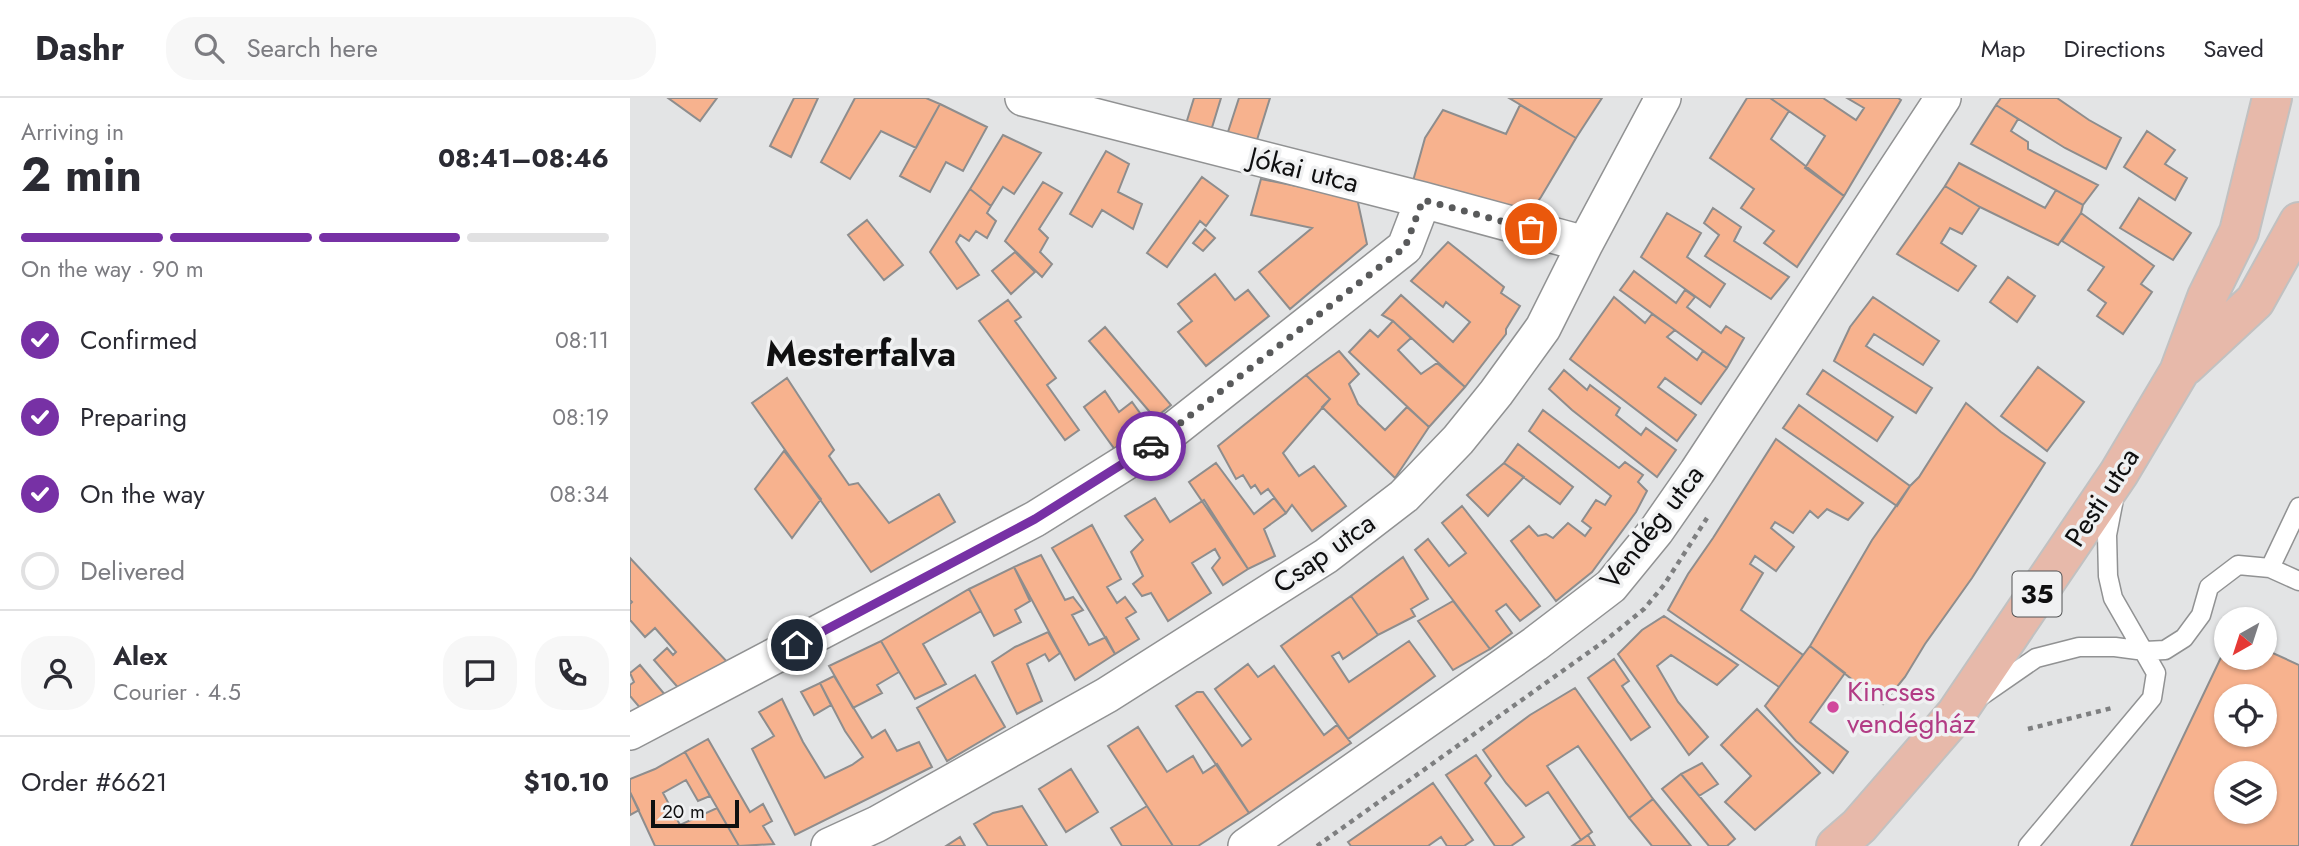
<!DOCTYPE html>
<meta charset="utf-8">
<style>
:root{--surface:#fff;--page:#f7f7f7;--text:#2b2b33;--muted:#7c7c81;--line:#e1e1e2;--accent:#7731a5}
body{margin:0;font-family:Jost,sans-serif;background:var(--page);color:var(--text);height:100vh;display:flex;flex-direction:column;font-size:26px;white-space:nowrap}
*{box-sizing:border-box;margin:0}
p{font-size:23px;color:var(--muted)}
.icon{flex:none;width:38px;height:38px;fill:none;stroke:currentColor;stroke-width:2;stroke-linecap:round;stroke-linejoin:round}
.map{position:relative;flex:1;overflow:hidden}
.drawer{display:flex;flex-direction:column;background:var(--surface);width:630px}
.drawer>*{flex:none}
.needle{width:46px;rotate:219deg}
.buttons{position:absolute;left:1584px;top:509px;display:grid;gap:14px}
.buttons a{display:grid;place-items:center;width:63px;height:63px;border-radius:50%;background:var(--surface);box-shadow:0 2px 5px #0004;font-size:35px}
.scale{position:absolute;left:21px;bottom:18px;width:88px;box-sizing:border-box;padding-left:7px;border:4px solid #0f0f10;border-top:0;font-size:19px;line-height:24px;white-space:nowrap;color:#0f0f10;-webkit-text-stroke:5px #f0f1f2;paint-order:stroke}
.pin{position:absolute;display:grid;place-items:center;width:60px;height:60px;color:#fff;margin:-30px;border:4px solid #fff;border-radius:50%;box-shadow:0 2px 7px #0007}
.courier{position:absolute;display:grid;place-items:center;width:70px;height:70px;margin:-35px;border:5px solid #7731a5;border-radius:50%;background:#fff;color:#222;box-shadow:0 2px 9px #0007}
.headline em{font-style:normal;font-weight:700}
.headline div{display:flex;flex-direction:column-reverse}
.headline{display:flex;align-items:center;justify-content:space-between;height:119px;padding:0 21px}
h1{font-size:46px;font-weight:700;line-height:52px}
.bar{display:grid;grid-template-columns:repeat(4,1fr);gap:10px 7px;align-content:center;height:84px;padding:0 21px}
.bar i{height:9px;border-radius:5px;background:var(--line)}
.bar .active{background:var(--accent)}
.bar p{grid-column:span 4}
.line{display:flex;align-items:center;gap:18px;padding:0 21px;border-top:2px solid var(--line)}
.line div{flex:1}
.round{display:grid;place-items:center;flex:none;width:74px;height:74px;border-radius:28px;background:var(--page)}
ol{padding:0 21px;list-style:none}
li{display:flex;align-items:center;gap:21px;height:77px}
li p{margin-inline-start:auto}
li .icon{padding:7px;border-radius:50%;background:var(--accent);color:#fff;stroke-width:4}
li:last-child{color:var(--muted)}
li i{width:38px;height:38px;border:4px solid var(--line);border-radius:50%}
header{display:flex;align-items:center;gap:42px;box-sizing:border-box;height:98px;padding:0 35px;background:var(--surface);border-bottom:2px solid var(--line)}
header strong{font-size:33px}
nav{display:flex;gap:38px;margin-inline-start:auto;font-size:24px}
.search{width:490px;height:63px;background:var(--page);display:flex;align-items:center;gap:18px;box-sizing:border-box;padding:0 24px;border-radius:28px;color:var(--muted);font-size:26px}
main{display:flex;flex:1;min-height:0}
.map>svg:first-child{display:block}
.building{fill:#f7b28e;stroke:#8e8d8d;stroke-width:2;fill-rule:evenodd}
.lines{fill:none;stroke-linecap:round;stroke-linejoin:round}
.lane-casing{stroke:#919293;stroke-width:21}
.street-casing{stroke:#919293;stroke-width:38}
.primary-casing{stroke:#c1c1c1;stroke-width:42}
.path{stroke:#7e7f80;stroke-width:4.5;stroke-dasharray:5 5;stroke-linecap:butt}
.lane{stroke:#fff;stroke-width:18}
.street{stroke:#fff;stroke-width:35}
.primary{stroke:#e7b9aa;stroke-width:38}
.done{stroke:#595a5b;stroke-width:7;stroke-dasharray:0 12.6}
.route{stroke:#7731a5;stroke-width:9}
.hotel-dot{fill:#d1479c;stroke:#f0f1f2;stroke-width:2.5}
.labels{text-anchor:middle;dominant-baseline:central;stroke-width:7;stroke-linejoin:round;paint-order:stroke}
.shield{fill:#f0f1f2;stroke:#525354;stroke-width:2}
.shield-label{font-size:26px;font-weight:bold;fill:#0f0f10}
.street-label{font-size:28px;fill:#0f0f10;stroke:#f0f1f2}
.hotel-label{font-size:28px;fill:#b23c85;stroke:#f0f1f2;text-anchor:start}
.district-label{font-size:35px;font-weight:bold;fill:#0f0f10;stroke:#f0f1f2}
</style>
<header>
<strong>Dashr</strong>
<div class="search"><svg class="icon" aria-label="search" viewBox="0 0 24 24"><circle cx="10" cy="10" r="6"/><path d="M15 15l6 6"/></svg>Search here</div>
<nav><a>Map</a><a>Directions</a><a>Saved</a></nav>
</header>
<main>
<section class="drawer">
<div class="headline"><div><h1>2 min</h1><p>Arriving in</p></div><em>08:41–08:46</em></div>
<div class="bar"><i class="active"></i><i class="active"></i><i class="active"></i><i></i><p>On the way · 90 m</p></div>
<ol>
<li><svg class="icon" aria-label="check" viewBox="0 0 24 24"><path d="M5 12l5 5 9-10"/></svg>Confirmed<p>08:11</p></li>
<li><svg class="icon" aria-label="check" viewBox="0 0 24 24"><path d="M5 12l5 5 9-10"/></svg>Preparing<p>08:19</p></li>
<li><svg class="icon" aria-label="check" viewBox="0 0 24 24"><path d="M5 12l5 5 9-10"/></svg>On the way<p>08:34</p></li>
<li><i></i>Delivered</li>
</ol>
<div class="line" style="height:126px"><a class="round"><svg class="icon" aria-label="person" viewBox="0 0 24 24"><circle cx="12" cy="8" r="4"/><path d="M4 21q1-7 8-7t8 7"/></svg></a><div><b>Alex</b><p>Courier · 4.5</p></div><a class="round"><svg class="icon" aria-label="chat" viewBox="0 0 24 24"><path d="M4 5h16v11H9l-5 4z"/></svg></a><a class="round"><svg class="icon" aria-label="phone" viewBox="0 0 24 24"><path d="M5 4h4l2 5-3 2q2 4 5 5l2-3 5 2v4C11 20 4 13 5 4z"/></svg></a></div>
<div class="line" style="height:91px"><div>Order #6621</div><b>$10.10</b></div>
</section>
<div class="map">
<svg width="1669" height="748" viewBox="0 0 1669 748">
<rect width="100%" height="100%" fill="#e3e4e5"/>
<!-- building -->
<path class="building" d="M38,0H87L70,23Z
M164,0H188L161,59L140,48Z
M225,0H296L310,6L286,50L251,33L220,81L191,64Z
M564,0H591L580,36L555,29Z
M609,0H640L626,45L597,37Z
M879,0H972L946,40Z
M1117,0H1140L1159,13L1141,41L1214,98L1167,169L1134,145L1144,133L1111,110L1124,91L1080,60Z
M1140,0H1193L1226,22L1234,10L1217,0H1268L1271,2L1214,98L1175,70L1195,38Z
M1371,0H1427L1459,22L1491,40L1476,71L1435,50L1366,7Z
M310,6L357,29L333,73L316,64L300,94L270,78Z
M890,7L946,40L911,99L899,116L783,83L795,40L813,12L876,36Z
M1366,7L1388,21L1381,33L1398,44V51L1468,87L1453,107L1341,46Z
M1517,33L1545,52L1535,66L1557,80L1545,102L1494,69Z
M373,37L411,55L384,96L373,89L361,108L340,91Z
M476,53L499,66L488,94L512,106L503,131L472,112L462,129L440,116Z
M1329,65L1415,110L1426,92L1453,107L1451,115L1428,147L1350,109L1315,88Z
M572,79L598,98L576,128L570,123L537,169L517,155Z
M631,81L727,100L737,146L660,211L629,174L682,130L621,117Z
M413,84L432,95L409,131L418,140L410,154L422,166L412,179L375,143Z
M1315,88L1350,109L1332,136L1320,130L1311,145L1346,168L1328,193L1267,156Z
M340,91L361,108L357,115L366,123L357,140L346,133L339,143L330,137L326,144L349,177L327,191L300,154Z
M1509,100L1561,135L1543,162L1490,130Z
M1083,110L1111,129L1104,143L1159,179L1141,201L1075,158L1089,137L1074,125Z
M1037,115L1071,135L1057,159L1095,186L1080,209L1011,159Z
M1451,115L1524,168L1511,186L1522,194L1493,236L1467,218L1476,205L1458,192L1474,169L1432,143Z
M237,122L273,167L254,182L218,137Z
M575,131L585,140L573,153L563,145Z
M818,144L874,189L871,195L890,208L876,231V236L835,289L763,223L752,217L771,197L823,244L840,224L816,204L813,209L781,183Z
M385,154L405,174L381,196L362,173Z
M1004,173L1046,205L1055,192L1065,199L1057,209L1091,235L1096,228L1114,240L1097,270L990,192Z
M585,176L605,202L618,192L639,218L576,268L548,234L562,223L548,206Z
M1378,179L1405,198L1387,224L1360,204Z
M984,199L1015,225L1022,216L1045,232L1037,239L1067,262L1073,253L1097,270L1071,306L1035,280L1028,289L1066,317L1047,343L940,261Z
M1243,199L1309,243L1293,267L1244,236L1236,248L1302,290L1286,315L1204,263L1220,229Z
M378,202L391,219L385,223L426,280L417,287L449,332L435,342L349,223Z
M763,223L781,240L768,252L791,276L807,265L835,289L799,329L719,254L740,232L748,239Z
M475,229L541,307L525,320L459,243Z
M709,253L729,276L719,286L728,306L755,332L777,309L799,329L765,380L692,309L700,301L676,277Z
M1408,269L1454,304L1417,353L1371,318Z
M934,272L957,292L960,287L990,310L986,317L1011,337L1016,330L1046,352L1027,379L942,312L919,291Z
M1193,272L1263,319L1247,343L1177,296Z
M676,277L700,301L653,355L669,378L684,368L716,408L682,433L662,407L656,415L638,391L631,396L625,387L621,390L613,377L606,381L588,348Z
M157,280L204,352L199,358L219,387L228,385L259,425L309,396L325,424L241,474L122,305Z
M475,293L489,314L502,304L520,329L486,353L454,309Z
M1336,305L1371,334L1415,365L1342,480L1295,546L1275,579L1253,606L1180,548L1242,442L1280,388L1289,379Z
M1169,307L1280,388L1267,408L1153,330Z
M913,312L989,370L995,364L1013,377L1008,384L1017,393L1006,414L962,474L926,503L881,443L899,428L908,438L916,436L923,440L938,425L955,438L961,430L952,423L966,402L975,407L981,398L899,333Z
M1146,341L1233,405L1218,422L1197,411L1188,420L1180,413L1163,435L1145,424L1141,430L1164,449L1146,473L1125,458L1120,466L1133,475L1111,512L1173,557L1149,589L1038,512L1058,476L1083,440Z
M888,346L943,389L930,406L874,365Z
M154,353L191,401L162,440L125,391Z
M586,365L624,416L644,400L656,415L634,431L645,458L618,471L559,384Z
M874,365L894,379L858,418L837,397Z
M525,400L540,424L574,402L618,471L593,487L582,470L590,460L585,451L562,465L581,495L538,523L521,495L512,498L503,486L513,478L501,454L513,442L495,418Z
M832,408L910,508L890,523L876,506L866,513L882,535L860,551L785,452L798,441L819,468L836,455L812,425Z
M462,427L491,481L477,489L487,505L495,499L506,514L496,520L509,541L485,556L422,450Z
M411,457L435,502L443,499L453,512L442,517L459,547L476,539L485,556L445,582L384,469Z
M773,459L798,501L781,511L785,518L748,537L721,498Z
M0,460L100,567L51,593L24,562L37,550L43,557L46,554L25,530L15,539L0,522V506L2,504L0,502Z
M384,469L400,503L385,512L391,524L364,538L339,491Z
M339,491L351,513L293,546L316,586L285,601L251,543Z
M721,498L748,537L713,561L709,554L702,558L719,584L779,543L805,578L718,641L651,548Z
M823,503L860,551L823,572L788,523Z
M1034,518L1108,567L1087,587L1041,557L1027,568L1048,604L1078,639L1059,657L988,556L1012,532Z
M418,534L430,555L419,563L415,556L397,566L412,603L387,616L362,564L385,549Z
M251,543L269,574L247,587L252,595L223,610L199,568Z
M1180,548L1215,575L1180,624L1218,654L1203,675L1166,643L1135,608Z
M1596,549V560H1634V551L1669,567V748H1501ZM1596,598H1634V637H1596ZM1596,676H1634V714H1596Z
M984,561L999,583L992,588L1020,629L1001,642L958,580Z
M618,566L628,579L644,568L694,637L707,627L721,645L619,715L546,608L567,594H573L612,648L621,641L585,591Z
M10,567L36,598L11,611L0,598V587L4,584L0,575Z
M345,577L375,629L317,663L287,610Z
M204,578L242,640L255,632L267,653L289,644L302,669L165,737L122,651L144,638L129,614L152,601L173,644L195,680L222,667L233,659L215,633L190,585Z
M190,585L201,607L184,617L171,594Z
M945,590L1023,701L999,720L948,648L917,668L962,734L951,742L918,694L896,708L876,685L853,652L900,617Z
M1127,611L1190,675L1125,732L1095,704L1121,678L1091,647Z
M508,629L537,674L563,658L573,675L587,666L619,715L568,748H543L478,648Z
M78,641L120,714L133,706L142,723L133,728L144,746L109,748L55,654Z
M55,654L80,698L68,703L56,682L33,695L50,727L87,710L109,748H25L0,694V681L25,671Z
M846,657L861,678L855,685L894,739L881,748H865L816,677Z
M1072,665L1088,686L1069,698L1051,676Z
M441,671L468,714L436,734L409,691Z
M1051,676L1105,741L1097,748H1079L1032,691Z
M803,685L843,742L834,748H817L811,739L798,748H721L718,744Z
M0,694L9,712L0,717Z
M1023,701L1061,748H1022L999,720Z
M392,708L417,748H358L344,726L363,715Z
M517,708L543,748H492L481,730Z
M958,737L965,748H942L951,742Z
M330,739L335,748H316Z"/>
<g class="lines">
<!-- lane casing -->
<g class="lane-casing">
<path id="lane" d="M1640,470L1669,409
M1351,598L1406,560L1449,549H1485L1515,553L1535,552L1554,540L1571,517L1579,489L1608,467L1640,470L1669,483
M1398,748L1522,600L1526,575L1483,500L1478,478L1477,437L1484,401"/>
</g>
<!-- street casing -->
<g class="street-casing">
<path id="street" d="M393,0L793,102L955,146
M0,634L405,421L528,344L775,149L793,102
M199,748L247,726L477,597L696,458L774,398L828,342L866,295L913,230L955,146L1033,0
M616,748L905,546L981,488L1026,433L1067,374L1313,0"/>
</g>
<!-- primary casing -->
<g class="primary-casing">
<path id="primary" d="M1555,268L1625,203L1669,124
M1206,748L1229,728L1326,616L1489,375L1549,274L1577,199L1609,134L1642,0"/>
</g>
<!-- path -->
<path class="path" d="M1398,631L1482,610
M687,748L976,542L1014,511L1034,487L1077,420"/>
<!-- lane -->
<use href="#lane" class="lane"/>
<!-- street -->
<use href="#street" class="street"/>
<!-- primary -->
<use href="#primary" class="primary"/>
</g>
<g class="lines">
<!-- done -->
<path class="done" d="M521,348L775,149L793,102L901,131"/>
<!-- route -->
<path class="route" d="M167,547L405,421L521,348"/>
</g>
<!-- markers -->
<circle class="hotel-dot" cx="1203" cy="609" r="7"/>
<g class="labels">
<!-- shield labels -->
<rect class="shield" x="1382.5" y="473.5" width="49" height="45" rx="5"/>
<g class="shield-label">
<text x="1407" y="496">35</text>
</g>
<!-- street labels -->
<g class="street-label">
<text transform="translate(674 72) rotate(14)">Jókai utca</text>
<text transform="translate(1472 399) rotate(-57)">Pesti utca</text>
<text transform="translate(1022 429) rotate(-52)">Vendég utca</text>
<text transform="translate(694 455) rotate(-35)">Csap utca</text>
</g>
<!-- hotel labels -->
<g class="hotel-label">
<text x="1217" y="593">Kincses<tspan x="1217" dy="32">vendégház</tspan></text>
</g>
<!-- district labels -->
<g class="district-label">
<text x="231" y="256">Mesterfalva</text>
</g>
</g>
</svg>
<div class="buttons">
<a><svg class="needle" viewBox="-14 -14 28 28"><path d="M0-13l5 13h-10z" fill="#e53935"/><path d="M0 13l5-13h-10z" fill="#7c7c81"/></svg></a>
<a><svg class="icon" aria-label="locate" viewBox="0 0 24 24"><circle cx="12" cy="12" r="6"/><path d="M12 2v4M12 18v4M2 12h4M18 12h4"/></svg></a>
<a><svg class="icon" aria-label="layers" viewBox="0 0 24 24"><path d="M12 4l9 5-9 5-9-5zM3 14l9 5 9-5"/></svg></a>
</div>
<div class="scale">20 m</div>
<div class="pin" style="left:901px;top:131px;background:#ea580c"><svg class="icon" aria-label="bag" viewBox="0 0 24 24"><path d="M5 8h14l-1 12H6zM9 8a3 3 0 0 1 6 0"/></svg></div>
<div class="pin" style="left:167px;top:547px;background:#1f2937"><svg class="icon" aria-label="home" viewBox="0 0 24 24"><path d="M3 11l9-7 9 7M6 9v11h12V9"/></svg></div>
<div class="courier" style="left:521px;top:348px"><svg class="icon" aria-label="car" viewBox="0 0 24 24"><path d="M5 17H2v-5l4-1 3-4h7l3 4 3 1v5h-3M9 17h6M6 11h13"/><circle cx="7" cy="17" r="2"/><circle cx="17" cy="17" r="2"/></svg></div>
</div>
</main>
